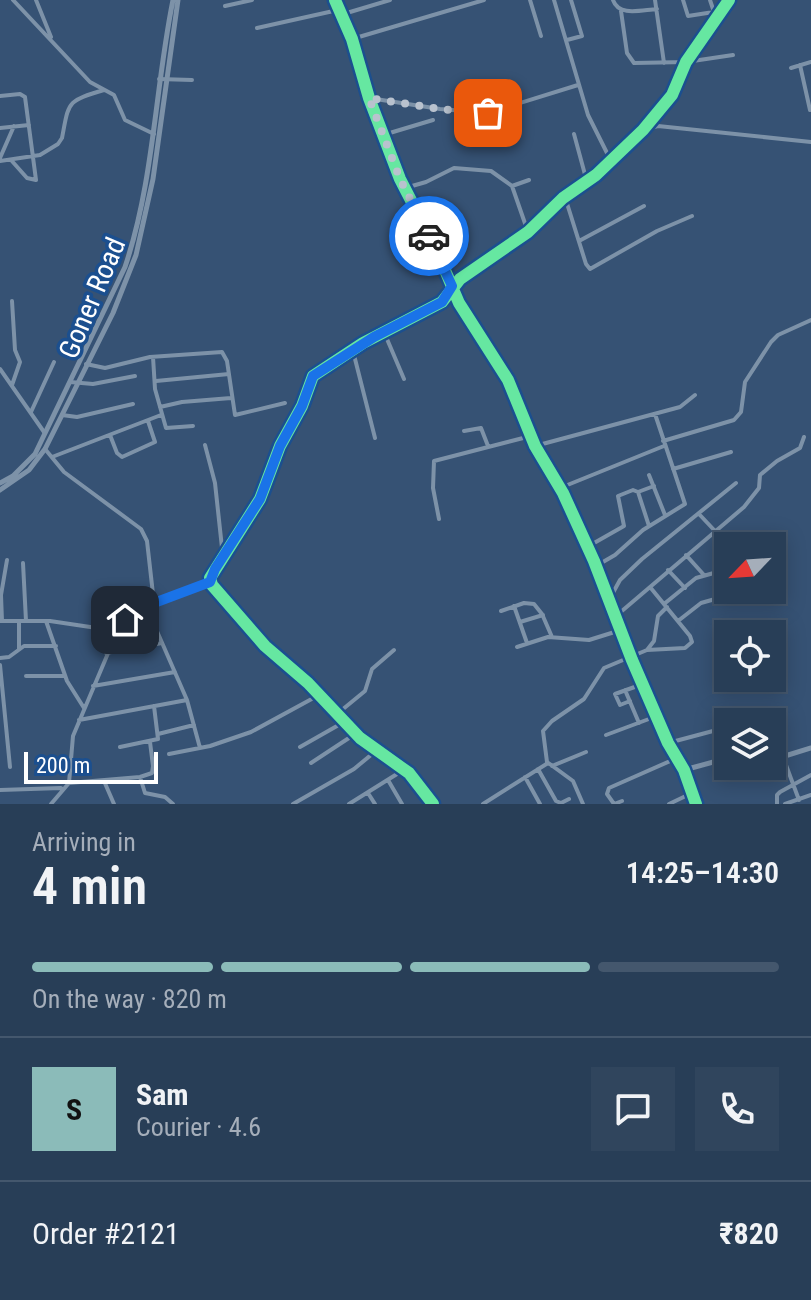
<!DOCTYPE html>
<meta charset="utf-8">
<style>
:root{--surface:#283e57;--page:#30455d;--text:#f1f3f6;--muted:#a5aeba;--line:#44576d;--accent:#8bbbb9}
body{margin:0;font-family:"Roboto Condensed",sans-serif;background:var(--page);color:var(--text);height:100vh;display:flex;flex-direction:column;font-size:30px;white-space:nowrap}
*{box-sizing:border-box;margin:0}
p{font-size:26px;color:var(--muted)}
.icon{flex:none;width:44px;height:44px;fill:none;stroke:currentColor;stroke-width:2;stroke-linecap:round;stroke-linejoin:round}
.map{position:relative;height:804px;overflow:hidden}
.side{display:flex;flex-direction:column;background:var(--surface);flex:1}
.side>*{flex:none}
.needle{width:52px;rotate:245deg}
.buttons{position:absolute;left:714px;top:532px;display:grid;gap:16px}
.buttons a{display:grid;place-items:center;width:72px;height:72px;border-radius:0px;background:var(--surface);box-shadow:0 4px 20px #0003,0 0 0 2px var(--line);font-size:40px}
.scale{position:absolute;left:24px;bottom:20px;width:134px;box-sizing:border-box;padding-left:8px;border:4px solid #fff;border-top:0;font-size:22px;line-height:28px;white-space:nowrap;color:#fff;-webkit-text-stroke:6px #1b4f8f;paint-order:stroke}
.pin{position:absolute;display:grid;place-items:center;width:68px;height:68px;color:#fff;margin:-34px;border-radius:16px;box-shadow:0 4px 12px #0006}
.courier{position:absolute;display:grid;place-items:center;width:80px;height:80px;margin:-40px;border:6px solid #1a73e8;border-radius:50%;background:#fff;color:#222;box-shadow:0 2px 10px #0007}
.head em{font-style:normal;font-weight:600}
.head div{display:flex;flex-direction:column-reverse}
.head{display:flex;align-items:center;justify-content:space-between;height:136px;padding:0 32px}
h1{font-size:52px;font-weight:600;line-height:60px}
.bar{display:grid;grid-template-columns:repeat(4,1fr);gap:12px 8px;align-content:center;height:96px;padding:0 32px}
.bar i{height:10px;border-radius:6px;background:var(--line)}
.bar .selected{background:var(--accent)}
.bar p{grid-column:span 4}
.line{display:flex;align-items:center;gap:20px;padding:0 32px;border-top:2px solid var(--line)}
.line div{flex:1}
.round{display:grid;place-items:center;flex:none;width:84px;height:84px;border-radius:0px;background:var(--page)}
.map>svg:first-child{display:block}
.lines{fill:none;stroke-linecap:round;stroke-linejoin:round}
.minor{stroke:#7d92a8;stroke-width:4}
.tertiary{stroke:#7d92a8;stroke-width:5}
.cycleway-casing{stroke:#1b4f8f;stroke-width:17}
.cycleway{stroke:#66e7a1;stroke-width:12}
.done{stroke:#b9c2ce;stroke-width:8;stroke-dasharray:0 14.4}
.route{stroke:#1a73e8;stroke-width:10}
.labels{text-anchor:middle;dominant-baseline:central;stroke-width:7;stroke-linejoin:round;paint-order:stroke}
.street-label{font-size:28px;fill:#fff;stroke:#1b4f8f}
</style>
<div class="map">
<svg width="811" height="804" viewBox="0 0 811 804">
<rect width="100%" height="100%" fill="#365274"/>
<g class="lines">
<!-- minor -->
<path class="minor" d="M13,0L90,82L114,95L125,120L154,134
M36,0L51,37
M530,0L541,36
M554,0L588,115L611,161
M613,0C619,17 641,10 657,9
M655,0L664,63
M683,0L688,16L720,11
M710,0L714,12
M225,6L252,0
M621,11L627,53L634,63L686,62L733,55
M340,15L390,0
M257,28L338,10
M352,39L484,0
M567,40L582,36L571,0
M800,65L810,110
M791,68L811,62
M159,79L192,80
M0,96L20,94L25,97L36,180L27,178L11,160
M369,98L440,109L488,113L578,85
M0,128L29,125
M643,130L658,126L811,142
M574,134L587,182
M383,135L433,120
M0,158L14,126
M0,161L40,155L58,144L62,138C69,102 66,101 104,90
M512,186L529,180
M405,188L426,182L454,168L491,171L512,186L528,232
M565,197L586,264L590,269L657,231L692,216
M579,241L644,206
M384,332L404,379
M353,351L375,438
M153,357L155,389L166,428L193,426
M86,364L105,368L150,357L222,352L227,361L235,415L285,403
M0,369L44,432
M156,381L229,374
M70,382L93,384L135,376
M12,385L20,362L15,350L12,301
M160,407L182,402L231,398
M31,412L54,362
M62,415L77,417L133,404
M464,431L481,428L488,446
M110,435L117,453L122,457L155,442L148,421
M663,441L734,420L741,412L745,382L771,342L778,335L811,320
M205,445L215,483L223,557
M535,446L680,407L695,395
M45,449L64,472L141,529L147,541L154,603
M52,457L161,415
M673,469L731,452
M649,475L665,515
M560,488L664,446
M638,492L654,486
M699,514L715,531
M439,519L433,488L434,461L531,436
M587,547L624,526L618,496L633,490L638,492L649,526
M686,555L704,575
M23,563L26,621
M596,566L615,555L643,530L685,504L655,414
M668,570L685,588
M609,600L620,580L642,559L736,483
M664,604L696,578L728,569
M146,606L187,700L200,748
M514,606L527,643
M501,611L524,603L534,604L542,614L552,637
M616,616L744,507L759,488L760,475L777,461L800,448L804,437
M0,621H50L117,631
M2,621L1,595L7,560
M19,621V649
M46,621L67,681L84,708
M678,621L701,603L740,592
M520,622L543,615
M517,647L548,637L589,640L621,630
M647,650L685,648L692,642L690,636L650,587
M106,653L162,643
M0,658L9,657L24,646H56
M0,665L10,767
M26,676H65
M93,686L175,672
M625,690L639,723
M630,701L620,705L615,694L643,684
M337,714L365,691L372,669L394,650
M79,720L187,700
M738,722H741
M158,734L194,725
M606,735L657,716
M668,743L728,727
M120,747L158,739L154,706
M300,747L344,722
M169,754L210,746L251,732L319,695
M783,757L799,800
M311,763L355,734
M552,766L586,752
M538,769L556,801L561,803L569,799
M140,777L145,793L165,797L173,804
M525,777L540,804
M388,780L402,804
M104,781L114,804
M69,783L73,736L120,625C143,599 181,597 210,582
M0,790L61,788
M368,793L375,804
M51,804L69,783L140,777L152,773L153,766L150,742
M293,804L354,769L377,750
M349,804L405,769
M483,804L548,763
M583,804L573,781L547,762L543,731L552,721L584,699L604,668L647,650L654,641L658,616L667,607
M614,804L607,794L609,788L677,758
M614,804L622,801
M669,804L692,793
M777,804V795L780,792L811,775
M785,804L811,795"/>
<!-- tertiary -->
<path class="tertiary" d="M335,0L352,39L369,98L400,179L436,249L459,303L508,380L535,446L563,493L594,561L632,660L668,743L684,770L696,804
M0,483L13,476L35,454L125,267C154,181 155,88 173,0
M0,490L29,470L45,449L113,313L136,255L153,179L178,0
M772,760L811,748
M742,766L747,768L755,766
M684,770L728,758
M433,804L409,773L360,738L308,683L265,646L212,585L210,578L260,499L280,446L302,406L313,376L363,343L442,302L460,279L528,232L563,198L596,175L643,130L672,95L686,62L729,0"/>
<!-- cycleway casing -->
<g class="cycleway-casing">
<path id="cycleway" d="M335,0L352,39L369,98L400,179L436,249L459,303L508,380L535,446L563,493L594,561L632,660L668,743L684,770L696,804
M433,804L409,773L360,738L308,683L265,646L212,585L210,578L260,499L280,446L302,406L313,376L363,343L442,302L460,279L528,232L563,198L596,175L643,130L672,95L686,62L729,0"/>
</g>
<!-- cycleway -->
<use href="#cycleway" class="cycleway"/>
</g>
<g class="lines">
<!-- done -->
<path class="done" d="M429,236L400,179L369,98L440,109L488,113"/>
<!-- route -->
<path class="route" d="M125,620L154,603L210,582L215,569L260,499L280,446L302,406L313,376L374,337L442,302L452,286L429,236"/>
</g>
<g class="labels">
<!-- street labels -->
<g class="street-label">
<text transform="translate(92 298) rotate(-67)">Goner Road</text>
</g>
</g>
</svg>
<div class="buttons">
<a><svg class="needle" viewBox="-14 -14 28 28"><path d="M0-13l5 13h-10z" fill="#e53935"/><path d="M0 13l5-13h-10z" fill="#a5aeba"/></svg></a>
<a><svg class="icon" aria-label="locate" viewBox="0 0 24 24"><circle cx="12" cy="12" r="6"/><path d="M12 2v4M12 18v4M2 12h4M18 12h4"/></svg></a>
<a><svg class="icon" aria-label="layers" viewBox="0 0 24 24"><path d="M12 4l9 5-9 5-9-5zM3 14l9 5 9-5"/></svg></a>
</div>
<div class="scale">200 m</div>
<div class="pin" style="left:488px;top:113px;background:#ea580c"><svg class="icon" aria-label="bag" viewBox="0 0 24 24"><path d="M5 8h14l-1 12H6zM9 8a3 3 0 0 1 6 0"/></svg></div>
<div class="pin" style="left:125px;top:620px;background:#1f2937"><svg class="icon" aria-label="home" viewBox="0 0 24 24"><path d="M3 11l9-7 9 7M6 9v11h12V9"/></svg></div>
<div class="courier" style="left:429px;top:236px"><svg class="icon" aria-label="car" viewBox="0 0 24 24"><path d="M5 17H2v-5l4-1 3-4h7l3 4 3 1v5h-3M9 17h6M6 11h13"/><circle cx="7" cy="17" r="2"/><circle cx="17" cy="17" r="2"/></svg></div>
</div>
<section class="side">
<div class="head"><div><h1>4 min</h1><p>Arriving in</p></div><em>14:25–14:30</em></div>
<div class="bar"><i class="selected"></i><i class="selected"></i><i class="selected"></i><i></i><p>On the way · 820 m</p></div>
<div class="line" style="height:144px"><b class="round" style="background:var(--accent);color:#111">S</b><div><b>Sam</b><p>Courier · 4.6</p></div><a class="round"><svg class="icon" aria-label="chat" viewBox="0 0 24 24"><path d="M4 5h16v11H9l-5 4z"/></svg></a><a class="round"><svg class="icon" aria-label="phone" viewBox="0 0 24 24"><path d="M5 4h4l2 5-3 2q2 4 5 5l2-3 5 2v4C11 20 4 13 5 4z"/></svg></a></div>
<div class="line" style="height:104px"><div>Order #2121</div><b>₹820</b></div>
</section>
